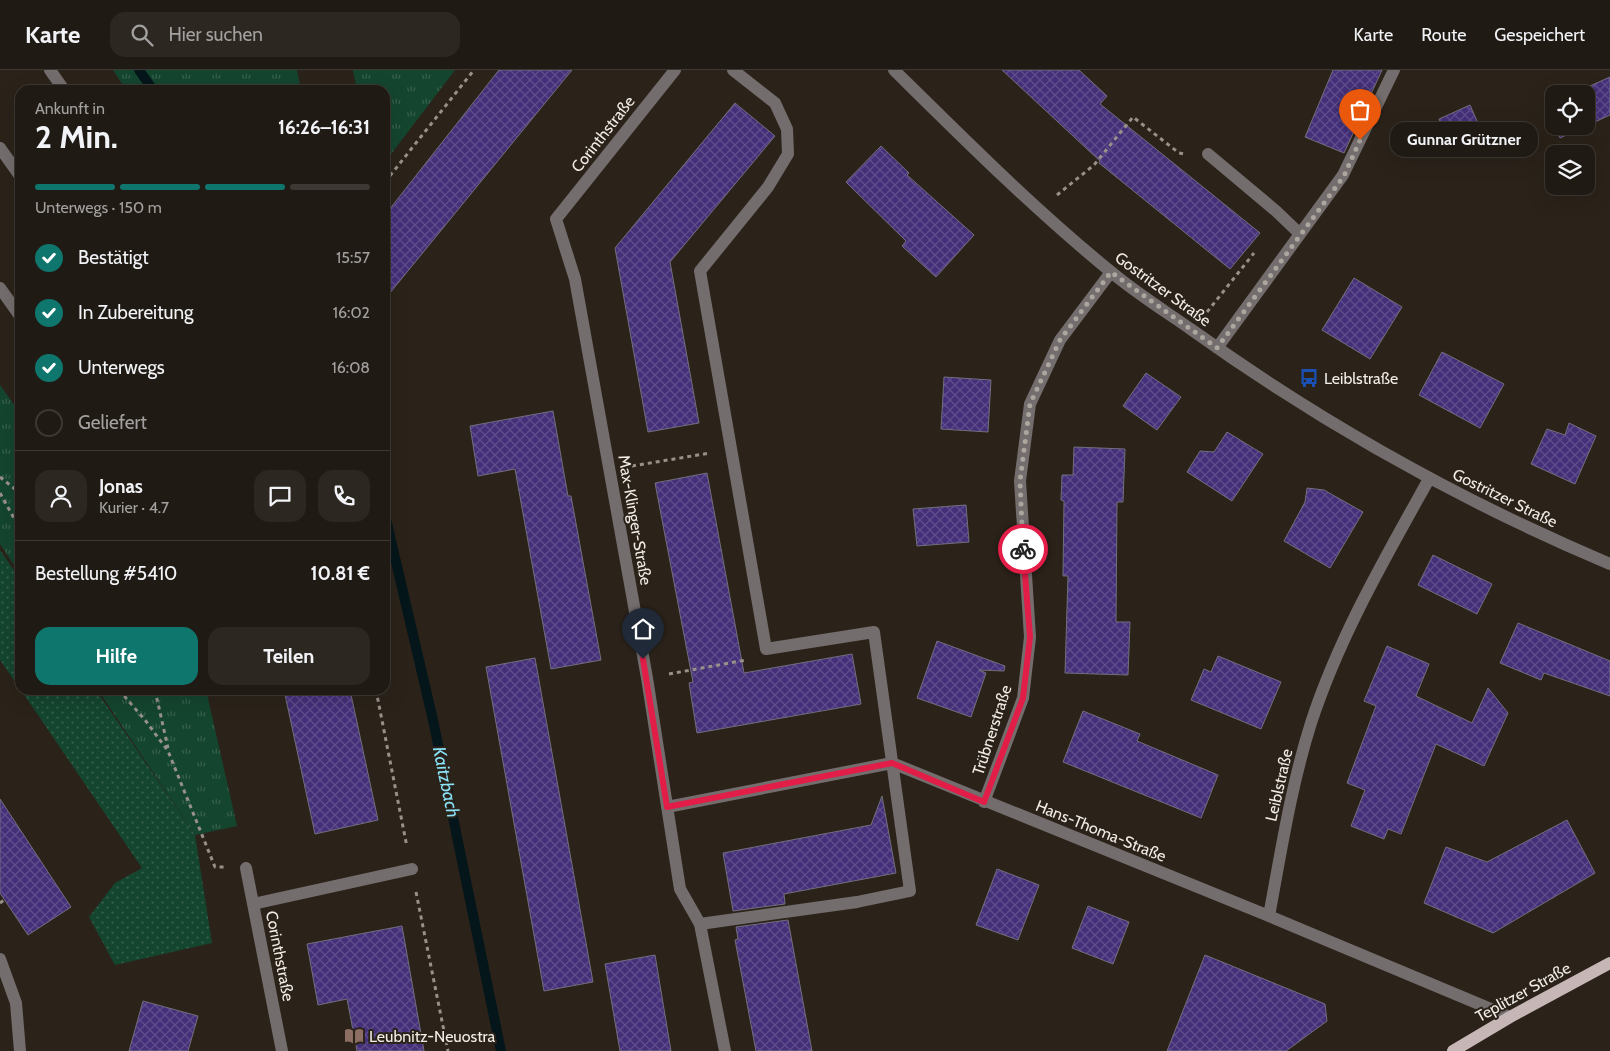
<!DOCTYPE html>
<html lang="de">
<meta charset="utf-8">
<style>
:root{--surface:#201a14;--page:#2d2722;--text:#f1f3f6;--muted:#a2a1a0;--line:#3d3834;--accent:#0f766e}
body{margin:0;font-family:Cabin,sans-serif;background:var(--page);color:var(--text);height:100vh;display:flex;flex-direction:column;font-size:19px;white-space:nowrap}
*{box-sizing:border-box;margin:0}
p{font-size:16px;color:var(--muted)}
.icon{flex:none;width:28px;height:28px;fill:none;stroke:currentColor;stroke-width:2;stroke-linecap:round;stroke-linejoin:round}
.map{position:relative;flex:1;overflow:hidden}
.side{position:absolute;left:15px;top:15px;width:375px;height:610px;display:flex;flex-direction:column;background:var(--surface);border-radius:15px;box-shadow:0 5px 20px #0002,0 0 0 1px var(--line)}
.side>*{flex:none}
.fabs{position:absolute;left:1545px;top:15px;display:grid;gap:10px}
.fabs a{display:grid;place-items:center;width:50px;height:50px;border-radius:10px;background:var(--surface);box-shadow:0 5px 20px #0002,0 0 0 1px var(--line);font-size:25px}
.pin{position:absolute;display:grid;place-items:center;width:42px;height:42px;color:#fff;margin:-51px -21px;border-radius:50% 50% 50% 0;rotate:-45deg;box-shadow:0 0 5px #0007}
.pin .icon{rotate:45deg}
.courier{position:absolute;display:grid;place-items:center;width:50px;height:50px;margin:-25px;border:4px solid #e11d48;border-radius:50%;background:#fff;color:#222;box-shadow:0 1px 6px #0007}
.bubble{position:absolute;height:35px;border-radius:15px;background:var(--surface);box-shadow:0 5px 20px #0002,0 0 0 1px var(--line);font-size:16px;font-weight:700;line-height:35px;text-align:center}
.summary em{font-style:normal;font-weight:700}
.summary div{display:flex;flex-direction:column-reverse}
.summary{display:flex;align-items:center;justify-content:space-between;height:85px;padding:0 20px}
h1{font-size:32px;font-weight:700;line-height:38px}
.bar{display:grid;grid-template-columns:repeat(4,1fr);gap:8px 5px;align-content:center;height:60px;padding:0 20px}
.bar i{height:6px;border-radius:4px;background:var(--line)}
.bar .selected{background:var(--accent)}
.bar p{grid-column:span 4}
.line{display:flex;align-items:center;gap:12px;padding:0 20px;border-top:1px solid var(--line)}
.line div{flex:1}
.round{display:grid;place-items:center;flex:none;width:52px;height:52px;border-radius:15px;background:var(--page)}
ol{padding:0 20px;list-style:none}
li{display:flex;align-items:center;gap:15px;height:55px}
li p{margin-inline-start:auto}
li .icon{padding:5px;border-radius:50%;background:var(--accent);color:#fff;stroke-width:4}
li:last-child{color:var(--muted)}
li i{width:28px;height:28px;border:2px solid var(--line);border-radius:50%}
.action{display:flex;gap:10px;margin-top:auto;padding:10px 20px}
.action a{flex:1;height:58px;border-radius:15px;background:var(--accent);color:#fff;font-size:20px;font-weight:700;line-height:58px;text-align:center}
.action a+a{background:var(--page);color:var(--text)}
header{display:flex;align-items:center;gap:30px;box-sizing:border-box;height:70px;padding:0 25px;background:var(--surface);border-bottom:1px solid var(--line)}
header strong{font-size:24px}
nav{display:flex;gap:28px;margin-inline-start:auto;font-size:18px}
.search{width:350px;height:45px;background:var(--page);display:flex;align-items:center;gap:12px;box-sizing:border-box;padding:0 18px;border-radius:15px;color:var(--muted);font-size:19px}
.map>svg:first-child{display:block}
.grass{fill:url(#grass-tufts)}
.park{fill:url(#park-dots)}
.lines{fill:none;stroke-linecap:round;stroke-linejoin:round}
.stream{stroke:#05161a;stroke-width:10}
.building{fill:url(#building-cross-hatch);stroke:#716f7c}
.path{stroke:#98918a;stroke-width:3;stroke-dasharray:4 4;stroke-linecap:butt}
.minor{stroke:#746d6d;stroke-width:12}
.major{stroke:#c6b6b6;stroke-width:12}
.done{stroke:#aca69f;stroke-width:5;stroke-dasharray:0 9}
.route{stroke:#e11d48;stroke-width:6}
.labels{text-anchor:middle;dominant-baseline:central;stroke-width:4;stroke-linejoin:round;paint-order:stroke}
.street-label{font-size:16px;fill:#f1ece6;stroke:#2b231a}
.poi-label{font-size:16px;fill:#f1ece6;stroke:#2b231a;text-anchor:start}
.water-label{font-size:18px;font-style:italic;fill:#8ae3f9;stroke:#2b231a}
</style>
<header>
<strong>Karte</strong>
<div class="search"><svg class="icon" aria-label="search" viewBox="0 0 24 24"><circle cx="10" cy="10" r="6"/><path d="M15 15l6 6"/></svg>Hier suchen</div>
<nav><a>Karte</a><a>Route</a><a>Gespeichert</a></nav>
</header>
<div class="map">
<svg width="1610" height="981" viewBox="0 0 1610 981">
<defs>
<pattern id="grass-tufts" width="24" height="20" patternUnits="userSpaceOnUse" patternTransform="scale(1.25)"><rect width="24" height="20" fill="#14452f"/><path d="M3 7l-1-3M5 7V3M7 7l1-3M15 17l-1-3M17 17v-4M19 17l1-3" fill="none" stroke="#37604d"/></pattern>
<pattern id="park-dots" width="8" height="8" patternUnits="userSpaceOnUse" patternTransform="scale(1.25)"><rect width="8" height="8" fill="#14452f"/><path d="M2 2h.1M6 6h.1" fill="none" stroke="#37604d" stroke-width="1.8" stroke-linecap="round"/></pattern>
<pattern id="building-cross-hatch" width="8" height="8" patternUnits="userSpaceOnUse" patternTransform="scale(1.25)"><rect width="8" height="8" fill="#442f79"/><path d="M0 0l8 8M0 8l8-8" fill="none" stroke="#5f4d8c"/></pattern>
</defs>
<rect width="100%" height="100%" fill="#2b231a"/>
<!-- grass -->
<path class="grass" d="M113,0H297L301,20H126Z
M353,0H455L385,92V20H357Z
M0,315L20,343V504L0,474Z
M98,620H206L237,756L195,765Z"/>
<!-- park -->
<path class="park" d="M0,480L20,509V619L0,590Z
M21,620H96L195,765L212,873L115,895L89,847L115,813L142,798Z"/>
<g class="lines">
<!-- stream -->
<path class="stream" d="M139,0L153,20
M385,445L433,650L501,981"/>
</g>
<!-- building -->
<path class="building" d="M499,0H572L385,229V145Z
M1002,0H1079L1107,26L1100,34L1260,163L1230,199L1099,93L1100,91Z
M1333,0H1382L1344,83L1305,67Z
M1610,7V45L1586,56V24H1572Z
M1554,32V55L1545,36Z
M735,33L775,66L670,192L699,353L648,362L615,178Z
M1470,35L1484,67L1452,81L1439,49Z
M1555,56H1585L1560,68Z
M881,76L909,103L907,105L974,165L936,207L902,176L906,171L846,112Z
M1354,208L1402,237L1370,289L1322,260Z
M1442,282L1504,314L1480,358L1419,325Z
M1146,303L1181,327L1157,360L1123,336Z
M944,307L991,310L988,362L941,359Z
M553,341L568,426H571L601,590L551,599L515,399L478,406L470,356Z
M1569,353L1596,366L1575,414L1531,394L1547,359L1565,365Z
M1227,362L1263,384L1232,431L1187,402L1200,381L1214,382Z
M1074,377L1125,379L1123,432H1117L1116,552H1130L1128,605L1065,603L1068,506H1063L1064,431L1061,430L1062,405H1073Z
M707,403L744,603L852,584L861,634L697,663L689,613L693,612L655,413Z
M1307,418L1324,420L1363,442L1330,498L1284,471L1305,432Z
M966,435L969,472L917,476L913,439Z
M1433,485L1492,514L1477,544L1418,515Z
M1518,553L1610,591V626L1544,603L1541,610L1500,593Z
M937,571L1005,596L1004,601L979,600L986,603L971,647L917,628Z
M1387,576L1429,594L1416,626L1472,653L1488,618L1508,643L1484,696L1436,674L1401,764L1388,759L1384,769L1351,756L1365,720L1347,713L1376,636L1364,631Z
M1218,586L1281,612L1261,659L1191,630L1204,599L1211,602Z
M535,588L593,912L544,921L486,597Z
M284,620H350L378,750L315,764Z
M1083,641L1140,664L1137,671L1218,705L1201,748L1063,692Z
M882,726L896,803L784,824L785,834L733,841L723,783L871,755Z
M0,729L71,837L28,865L0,823Z
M1567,750L1595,803L1493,863L1424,833L1446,777L1487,792Z
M997,799L1039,815L1018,870L976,855Z
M1088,836L1129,852L1113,894L1072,878Z
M788,850L812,981H756L735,870L738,869L736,857Z
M402,856L424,981H357L347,929L318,935L307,874Z
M655,885L671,981H620L605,894Z
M1205,885L1325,934L1327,951L1286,981H1167Z
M143,931L198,946L188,981H129Z"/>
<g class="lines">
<!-- path -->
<path class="path" d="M385,112L474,0
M1057,125L1094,95L1133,47L1179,83L1185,84
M1207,242L1254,183
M632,396L710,383
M0,407L20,423
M0,423L20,459
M669,604L746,590
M119,620L145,650L168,681L215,797H224
M155,620L168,678
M376,620L407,777
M416,822L448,981
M0,833L4,830"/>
<!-- minor -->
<path class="minor" d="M50,0L64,20
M675,0L556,149L575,209L647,608L680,819L700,854L857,832L910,821L874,562L766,579L700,201L768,117L788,84L787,59L775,33L733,0
M894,0C964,69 1034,139 1110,201C1136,223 1165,241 1192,260C1322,353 1463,432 1610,494
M0,78L20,106
M1208,84L1276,141L1300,164
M0,218L20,246
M1217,278L1343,105L1394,0
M984,732L1023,628L1030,567L1020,411L1030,334L1060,270L1111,202
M667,737L892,693L1269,846L1510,947
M246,798L282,981
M253,834L412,799
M1269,846C1281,782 1291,716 1311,653C1339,567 1385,488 1429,409
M700,854L725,981
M0,889L16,933L20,981"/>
<!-- major -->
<path class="major" d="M1453,981L1510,947L1610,893"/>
</g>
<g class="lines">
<!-- done -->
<path class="done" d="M1023,479L1020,411L1030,334L1060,270L1111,202L1217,278L1344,106L1360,70"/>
<!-- route -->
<path class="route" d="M643,589L667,737L892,693L984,732L1023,628L1030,567L1023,479"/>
</g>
<!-- icons -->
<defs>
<g id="bus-bare" transform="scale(1.5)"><path d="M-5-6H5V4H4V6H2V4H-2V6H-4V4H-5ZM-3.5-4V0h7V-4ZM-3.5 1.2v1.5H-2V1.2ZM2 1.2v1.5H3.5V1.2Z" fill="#1a4fb4" stroke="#2b231a" stroke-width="2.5" paint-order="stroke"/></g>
<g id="library-bare" transform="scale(1.5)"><path d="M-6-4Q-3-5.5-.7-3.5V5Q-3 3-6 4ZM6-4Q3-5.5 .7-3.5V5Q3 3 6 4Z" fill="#8d6e63" stroke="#2b231a" stroke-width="2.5" paint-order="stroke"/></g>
</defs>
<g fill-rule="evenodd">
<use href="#bus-bare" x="1309" y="308"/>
<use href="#library-bare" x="354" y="966"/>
</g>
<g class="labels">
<!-- street labels -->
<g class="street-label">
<text transform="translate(603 64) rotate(-52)">Corinthstraße</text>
<text transform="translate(1163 219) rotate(36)">Gostritzer Straße</text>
<text transform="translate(1505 428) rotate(26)">Gostritzer Straße</text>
<text transform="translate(635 450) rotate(80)">Max-Klinger-Straße</text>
<text transform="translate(992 660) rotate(-72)">Trübnerstraße</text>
<text transform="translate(1279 715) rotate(-77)">Leiblstraße</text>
<text transform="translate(1101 761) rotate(22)">Hans-Thoma-Straße</text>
<text transform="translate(280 886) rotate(79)">Corinthstraße</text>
<text transform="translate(1523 922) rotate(-29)">Teplitzer Straße</text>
</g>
<!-- poi labels -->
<g class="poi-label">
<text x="1324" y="308">Leiblstraße</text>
<text x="369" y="966">Leubnitz-Neuostra</text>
</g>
<!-- water labels -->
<g class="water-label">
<text transform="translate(446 712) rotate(78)">Kaitzbach</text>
</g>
</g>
</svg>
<div class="fabs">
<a><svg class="icon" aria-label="locate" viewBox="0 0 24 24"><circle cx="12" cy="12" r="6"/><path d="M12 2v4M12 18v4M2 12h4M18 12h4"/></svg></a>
<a><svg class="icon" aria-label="layers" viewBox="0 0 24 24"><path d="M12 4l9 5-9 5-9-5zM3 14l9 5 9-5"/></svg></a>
</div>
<div class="pin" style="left:1360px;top:70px;background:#ea580c"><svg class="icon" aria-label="bag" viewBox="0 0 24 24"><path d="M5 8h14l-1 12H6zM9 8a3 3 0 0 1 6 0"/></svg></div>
<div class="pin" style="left:643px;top:589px;background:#1f2937"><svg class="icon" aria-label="home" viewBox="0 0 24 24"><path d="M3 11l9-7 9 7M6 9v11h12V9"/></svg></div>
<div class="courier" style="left:1023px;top:479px"><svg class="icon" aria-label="bike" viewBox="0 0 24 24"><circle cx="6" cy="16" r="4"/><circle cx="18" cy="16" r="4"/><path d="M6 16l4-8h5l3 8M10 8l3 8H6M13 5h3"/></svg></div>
<div class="bubble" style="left:1390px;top:52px;width:148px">Gunnar Grützner</div>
<section class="side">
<div class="summary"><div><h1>2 Min.</h1><p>Ankunft in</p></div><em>16:26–16:31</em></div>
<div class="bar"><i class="selected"></i><i class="selected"></i><i class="selected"></i><i></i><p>Unterwegs · 150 m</p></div>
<ol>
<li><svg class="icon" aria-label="check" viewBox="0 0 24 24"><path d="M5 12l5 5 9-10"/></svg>Bestätigt<p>15:57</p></li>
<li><svg class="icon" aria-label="check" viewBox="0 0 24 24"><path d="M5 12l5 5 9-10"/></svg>In Zubereitung<p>16:02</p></li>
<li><svg class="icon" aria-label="check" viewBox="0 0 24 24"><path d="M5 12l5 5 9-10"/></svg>Unterwegs<p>16:08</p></li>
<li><i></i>Geliefert</li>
</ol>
<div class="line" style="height:90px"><a class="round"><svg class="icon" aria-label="person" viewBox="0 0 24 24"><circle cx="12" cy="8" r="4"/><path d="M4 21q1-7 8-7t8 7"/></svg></a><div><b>Jonas</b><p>Kurier · 4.7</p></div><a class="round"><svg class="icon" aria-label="chat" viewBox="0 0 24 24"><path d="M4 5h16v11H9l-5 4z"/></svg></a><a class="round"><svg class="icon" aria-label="phone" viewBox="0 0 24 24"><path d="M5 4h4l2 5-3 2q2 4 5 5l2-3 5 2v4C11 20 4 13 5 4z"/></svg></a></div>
<div class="line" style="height:65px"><div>Bestellung #5410</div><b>10.81 €</b></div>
<div class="action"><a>Hilfe</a><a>Teilen</a></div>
</section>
</div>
